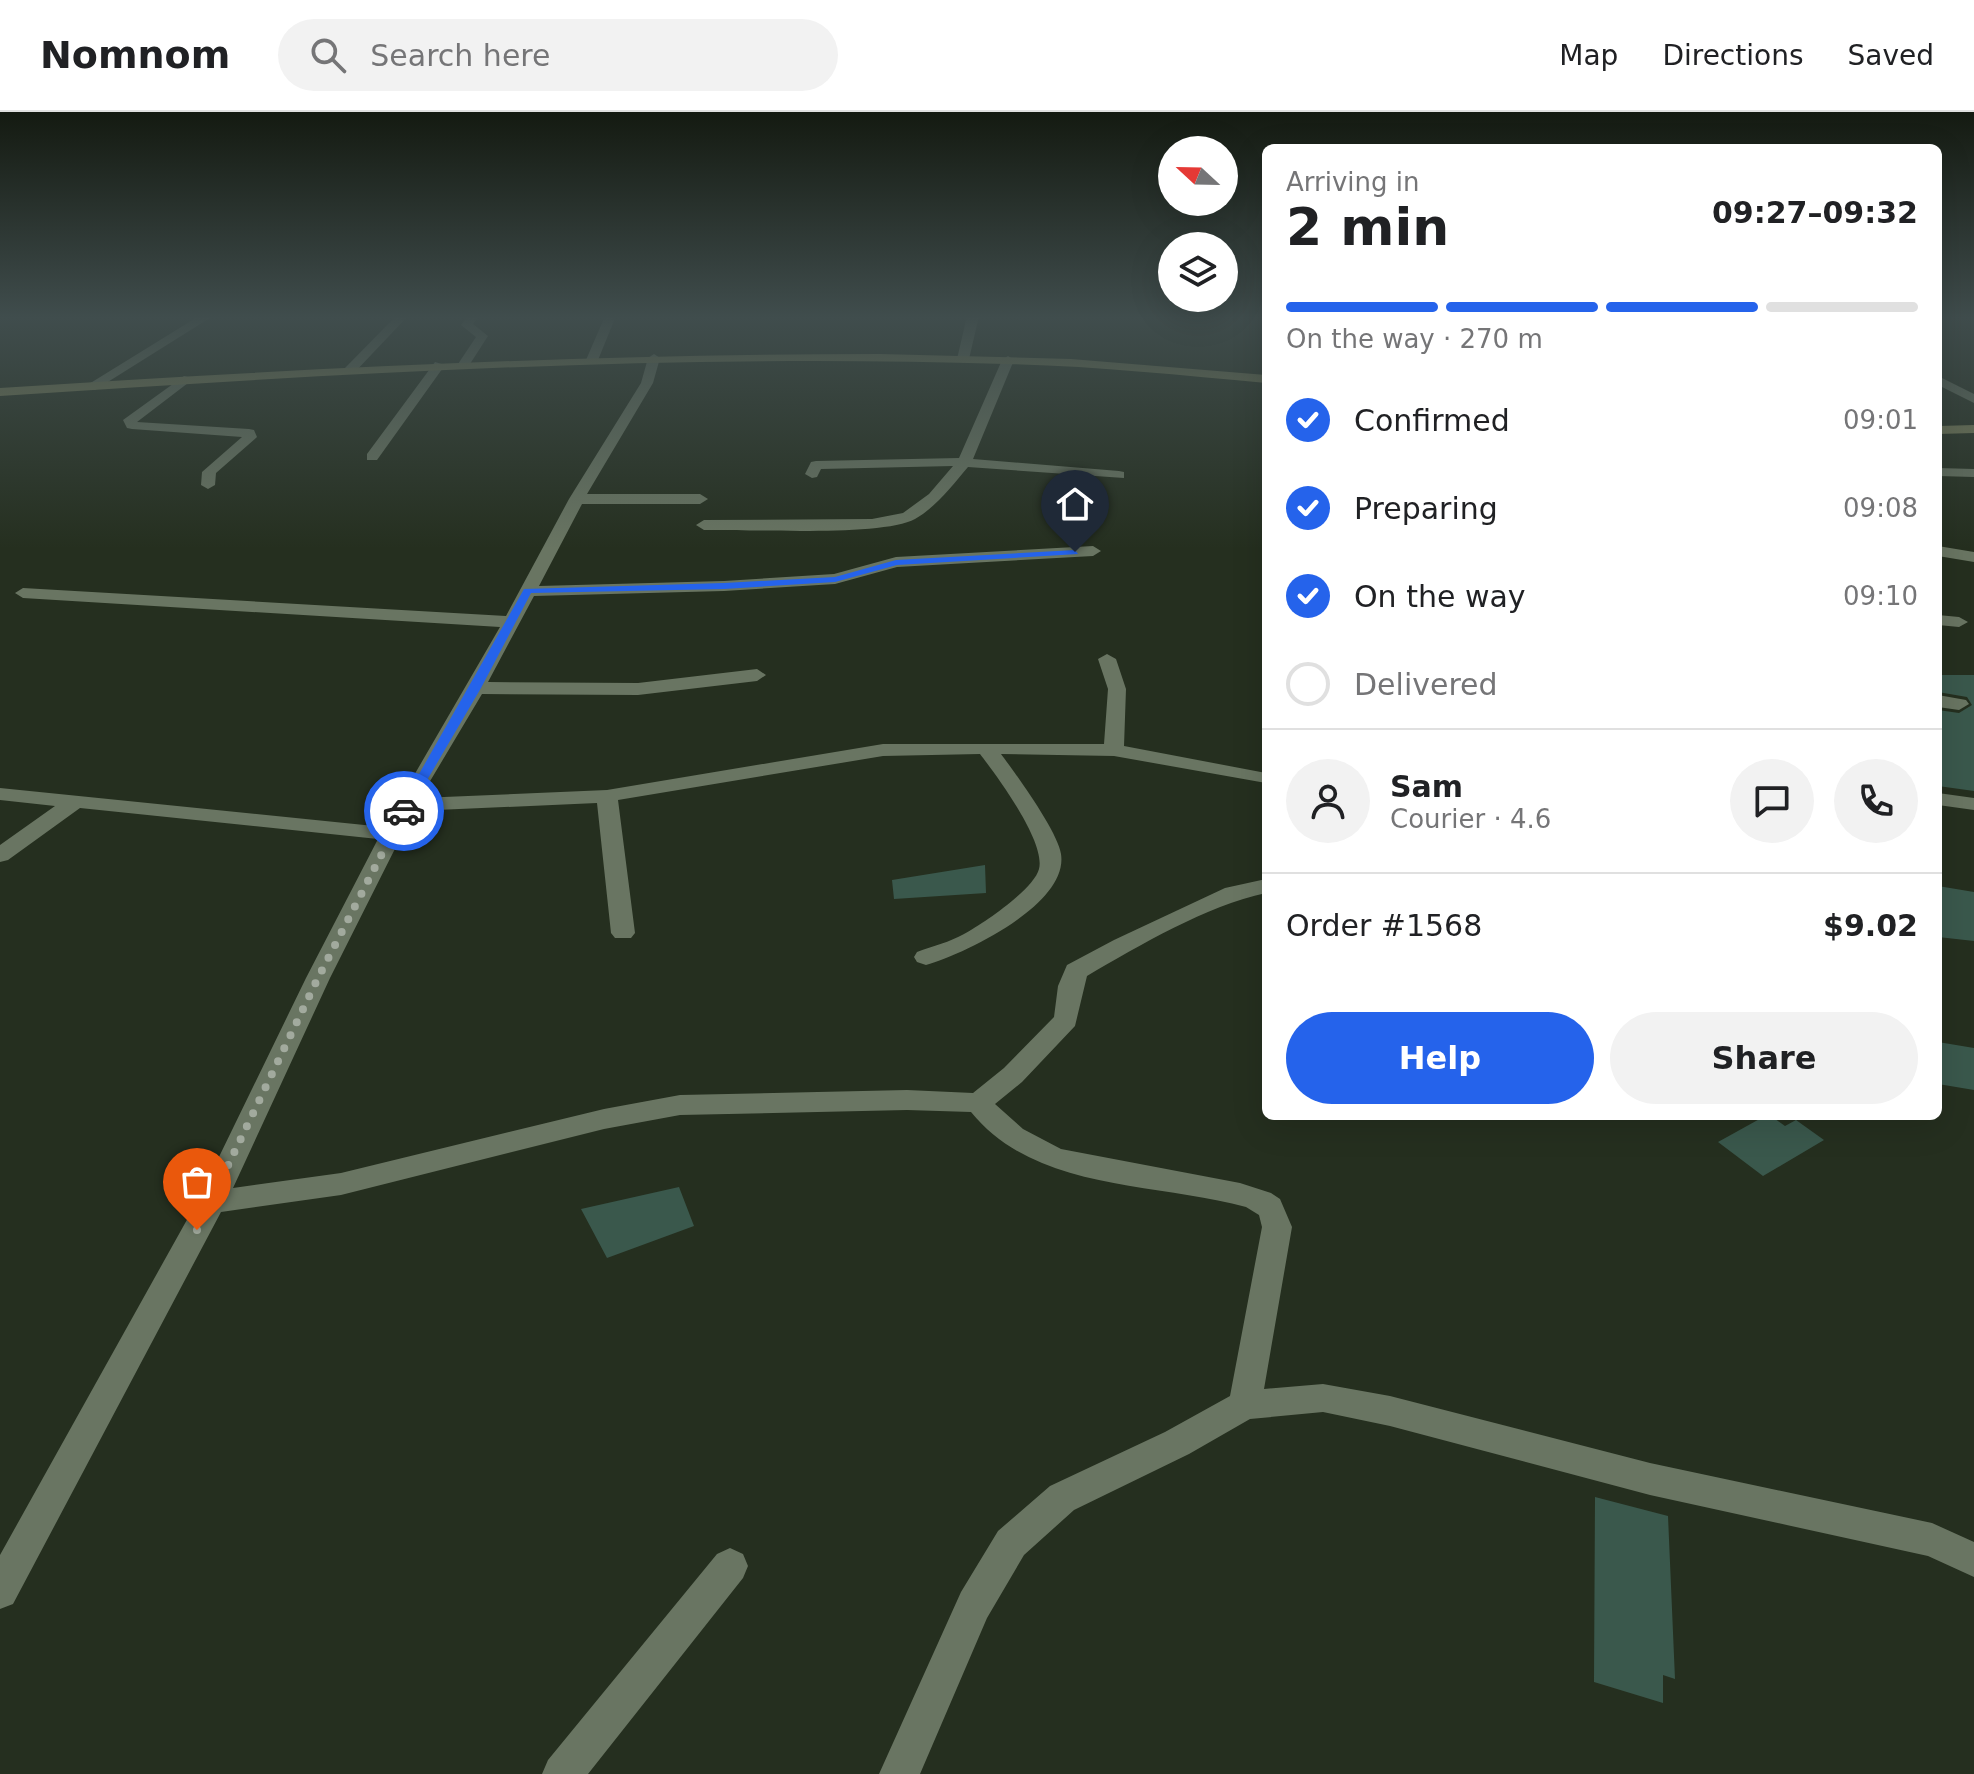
<!DOCTYPE html>
<meta charset="utf-8">
<style>
:root{--surface:#fff;--page:#f2f2f2;--text:#202124;--muted:#757577;--line:#e0e0e0;--accent:#2563eb}
body{margin:0;font-family:"DejaVu Sans",sans-serif;background:var(--page);color:var(--text);height:100vh;display:flex;flex-direction:column;font-size:30px;white-space:nowrap}
*{box-sizing:border-box;margin:0}
p{font-size:26px;color:var(--muted)}
.icon{flex:none;width:44px;height:44px;fill:none;stroke:currentColor;stroke-width:2;stroke-linecap:round;stroke-linejoin:round}
.map{position:relative;flex:1;overflow:hidden}
.sheet{position:absolute;left:1262px;top:32px;width:680px;height:976px;display:flex;flex-direction:column;background:var(--surface);border-radius:12px;box-shadow:0 8px 32px #0002}
.sheet>*{flex:none}
.needle{width:52px;rotate:292deg}
.tools{position:absolute;left:1158px;top:24px;display:grid;gap:16px}
.tools a{display:grid;place-items:center;width:80px;height:80px;border-radius:50%;background:var(--surface);box-shadow:0 8px 32px #0002;font-size:40px}
.pin{position:absolute;display:grid;place-items:center;width:68px;height:68px;color:#fff;margin:-82px -34px;border-radius:50% 50% 50% 0;rotate:-45deg;box-shadow:0 0 8px #0007}
.pin .icon{rotate:45deg}
.courier{position:absolute;display:grid;place-items:center;width:80px;height:80px;margin:-40px;border:6px solid #2563eb;border-radius:50%;background:#fff;color:#222;box-shadow:0 2px 10px #0007}
.headline em{font-style:normal;font-weight:700}
.headline div{display:flex;flex-direction:column-reverse}
.headline{display:flex;align-items:center;justify-content:space-between;height:136px;padding:0 24px}
h1{font-size:52px;font-weight:700;line-height:60px}
.bar{display:grid;grid-template-columns:repeat(4,1fr);gap:12px 8px;align-content:center;height:96px;padding:0 24px}
.bar i{height:10px;border-radius:6px;background:var(--line)}
.bar .current{background:var(--accent)}
.bar p{grid-column:span 4}
.line{display:flex;align-items:center;gap:20px;padding:0 24px;border-top:2px solid var(--line)}
.line div{flex:1}
.round{display:grid;place-items:center;flex:none;width:84px;height:84px;border-radius:42px;background:var(--page)}
ol{padding:0 24px;list-style:none}
li{display:flex;align-items:center;gap:24px;height:88px}
li p{margin-inline-start:auto}
li .icon{padding:8px;border-radius:50%;background:var(--accent);color:#fff;stroke-width:4}
li:last-child{color:var(--muted)}
li i{width:44px;height:44px;border:4px solid var(--line);border-radius:50%}
.button{display:flex;gap:16px;margin-top:auto;padding:16px 24px}
.button a{flex:1;height:92px;border-radius:48px;background:var(--accent);color:#fff;font-size:32px;font-weight:700;line-height:92px;text-align:center}
.button a+a{background:var(--page);color:var(--text)}
header{display:flex;align-items:center;gap:48px;box-sizing:border-box;height:112px;padding:0 40px;background:var(--surface);border-bottom:2px solid var(--line)}
header strong{font-size:38px}
nav{display:flex;gap:44px;margin-inline-start:auto;font-size:28px}
.search{width:560px;height:72px;background:var(--page);display:flex;align-items:center;gap:20px;box-sizing:border-box;padding:0 28px;border-radius:44px;color:var(--muted);font-size:30px}
.map>svg:first-child{display:block}
.building{fill:#3a584c}
.lines{fill:none;stroke-linecap:round;stroke-linejoin:round}
.minor{fill:#697562;fill-rule:evenodd}
.secondary{fill:#7d815a;fill-rule:evenodd}
.route{fill:#2563eb}
.done{stroke:#a2aa9e;stroke-width:8;stroke-dasharray:0 14.4}
</style>
<header>
<strong>Nomnom</strong>
<div class="search"><svg class="icon" aria-label="search" viewBox="0 0 24 24"><circle cx="10" cy="10" r="6"/><path d="M15 15l6 6"/></svg>Search here</div>
<nav><a>Map</a><a>Directions</a><a>Saved</a></nav>
</header>
<div class="map">
<svg width="1974" height="1662" viewBox="0 0 1974 1662">
<rect width="100%" height="100%" fill="#252f1f"/>
<!-- building -->
<path class="building" d="M1938,563H1974V679L1938,674V598L1959,601L1972,593L1967,585L1938,580Z
M985,753L986,781L894,787L892,768Z
M1938,774L1974,780V829L1938,825Z
M1938,930L1974,936V978L1938,972Z
M1765,1004H1771L1785,1014L1796,1008L1824,1028L1763,1064L1718,1030Z
M679,1075L694,1114L607,1146L581,1097Z
M1595,1385L1668,1404L1675,1567L1663,1563V1591L1594,1570Z"/>
<g class="lines">
<!-- minor -->
<path class="minor" d="M199,204H213L95,278L84,275Z
M396,204H408L353,262H345V256Z
M468,204H479L473,212L488,224L468,255L464,256L458,252L476,225L461,213Z
M605,204H616L598,248L588,251L586,248Z
M967,204H979L969,247L963,251L957,247Z
M654,242L660,246L653,271L587,382H700L708,387L700,392H582L539,474L724,469L834,462L896,445L1093,434L1101,439L1093,444L897,455L835,472L724,479L534,484L488,570L638,571L757,557L766,563L757,569L638,583L482,582L420,686L607,678L883,632H1104L1108,577L1098,547L1107,542L1116,547L1126,577L1124,634L1266,661V671L1114,644L1001,642C1016,662 1058,720 1061,742C1069,792 965,842 926,853L917,850L914,845L917,840C933,834 950,830 964,822C983,812 1034,777 1039,757C1046,730 997,664 980,642L883,644L618,688L635,821L631,826H615L611,821L597,691L414,699L330,866L233,1076L341,1061L604,997L680,983L907,978L973,981L1004,956L1054,905L1058,874L1067,853L1114,828L1225,776L1266,767V781C1206,794 1140,833 1087,864L1075,914L1022,970L995,992L1023,1017L1061,1037L1240,1071L1271,1081L1280,1087L1292,1115L1264,1277L1323,1272L1390,1284L1650,1351L1932,1411L1974,1430V1465L1928,1444L1650,1383L1390,1314L1323,1300L1250,1307L1189,1342L1074,1398L1024,1443L987,1506L920,1662H879L961,1480L998,1419L1050,1374L1165,1320L1230,1284L1262,1115L1259,1103L1246,1095C1155,1070 1036,1080 971,1000L907,998L680,1003L604,1017L341,1083L221,1100L13,1492L0,1497V1443L198,1088L306,866L378,727L80,696L8,748L0,750V733L55,694L0,688V676L384,715L500,515L23,486L15,481L23,476L506,504L569,387L641,271L648,246Z
M1008,244L1014,248L973,347L1119,359L1124,360V366L968,355C952,374 936,395 915,407C883,425 747,417 704,418L696,413L704,408L872,407L903,401L929,382L953,354L821,357L817,365L812,366L805,362L811,350L816,349L959,346L1002,248Z
M435,250L445,253L377,348H367V342Z
M184,264L188,265V271L137,310L249,317L254,318L257,325L216,361L215,373L208,377L201,373L202,360L242,325L132,317L127,316L123,308Z
M1938,264L1974,282V291L1938,273Z
M1938,356L1974,357V365L1938,364Z
M1938,434L1974,440V450L1938,444Z
M1938,503L1959,505L1968,510L1959,515L1938,513Z
M1938,583L1966,588L1969,592L1959,598L1938,595Z
M1938,681L1974,686V698L1938,693Z
M730,1436L743,1442L748,1454L743,1466L588,1662H542L548,1648L717,1442Z"/>
<!-- secondary -->
<path class="secondary" d="M880,242L1071,247L1266,263V271C1179,263 1093,254 1006,252C670,241 335,262 0,284V276C293,257 586,242 880,242Z
M1974,313V321L1938,322V314Z"/>
</g>
<!-- sky -->
<linearGradient id="sky" x2="0" y2="1"><stop stop-color="#141a11"/><stop offset="0.47" stop-color="#404d4d"/><stop offset="1" stop-color="#404d4d" stop-opacity="0"/></linearGradient>
<rect width="1974" height="437" fill="url(#sky)"/>
<!-- route -->
<path class="route" d="M1075,438L1078,442L897,453L835,470L724,477L531,481L481,576L409,699L404,702L398,699L524,477L724,471L835,465L896,448Z"/>
<g class="lines">
<!-- done -->
<path class="done" d="M197,1118L318,866L404,699"/>
</g>
</svg>
<div class="tools">
<a><svg class="needle" viewBox="-14 -14 28 28"><path d="M0-13l5 13h-10z" fill="#e53935"/><path d="M0 13l5-13h-10z" fill="#757577"/></svg></a>
<a><svg class="icon" aria-label="layers" viewBox="0 0 24 24"><path d="M12 4l9 5-9 5-9-5zM3 14l9 5 9-5"/></svg></a>
</div>
<div class="pin" style="left:197px;top:1118px;background:#ea580c"><svg class="icon" aria-label="bag" viewBox="0 0 24 24"><path d="M5 8h14l-1 12H6zM9 8a3 3 0 0 1 6 0"/></svg></div>
<div class="pin" style="left:1075px;top:440px;background:#1f2937"><svg class="icon" aria-label="home" viewBox="0 0 24 24"><path d="M3 11l9-7 9 7M6 9v11h12V9"/></svg></div>
<div class="courier" style="left:404px;top:699px"><svg class="icon" aria-label="car" viewBox="0 0 24 24"><path d="M5 17H2v-5l4-1 3-4h7l3 4 3 1v5h-3M9 17h6M6 11h13"/><circle cx="7" cy="17" r="2"/><circle cx="17" cy="17" r="2"/></svg></div>
<section class="sheet">
<div class="headline"><div><h1>2 min</h1><p>Arriving in</p></div><em>09:27–09:32</em></div>
<div class="bar"><i class="current"></i><i class="current"></i><i class="current"></i><i></i><p>On the way · 270 m</p></div>
<ol>
<li><svg class="icon" aria-label="check" viewBox="0 0 24 24"><path d="M5 12l5 5 9-10"/></svg>Confirmed<p>09:01</p></li>
<li><svg class="icon" aria-label="check" viewBox="0 0 24 24"><path d="M5 12l5 5 9-10"/></svg>Preparing<p>09:08</p></li>
<li><svg class="icon" aria-label="check" viewBox="0 0 24 24"><path d="M5 12l5 5 9-10"/></svg>On the way<p>09:10</p></li>
<li><i></i>Delivered</li>
</ol>
<div class="line" style="height:144px"><a class="round"><svg class="icon" aria-label="person" viewBox="0 0 24 24"><circle cx="12" cy="8" r="4"/><path d="M4 21q1-7 8-7t8 7"/></svg></a><div><b>Sam</b><p>Courier · 4.6</p></div><a class="round"><svg class="icon" aria-label="chat" viewBox="0 0 24 24"><path d="M4 5h16v11H9l-5 4z"/></svg></a><a class="round"><svg class="icon" aria-label="phone" viewBox="0 0 24 24"><path d="M5 4h4l2 5-3 2q2 4 5 5l2-3 5 2v4C11 20 4 13 5 4z"/></svg></a></div>
<div class="line" style="height:104px"><div>Order #1568</div><b>$9.02</b></div>
<div class="button"><a>Help</a><a>Share</a></div>
</section>
</div>
